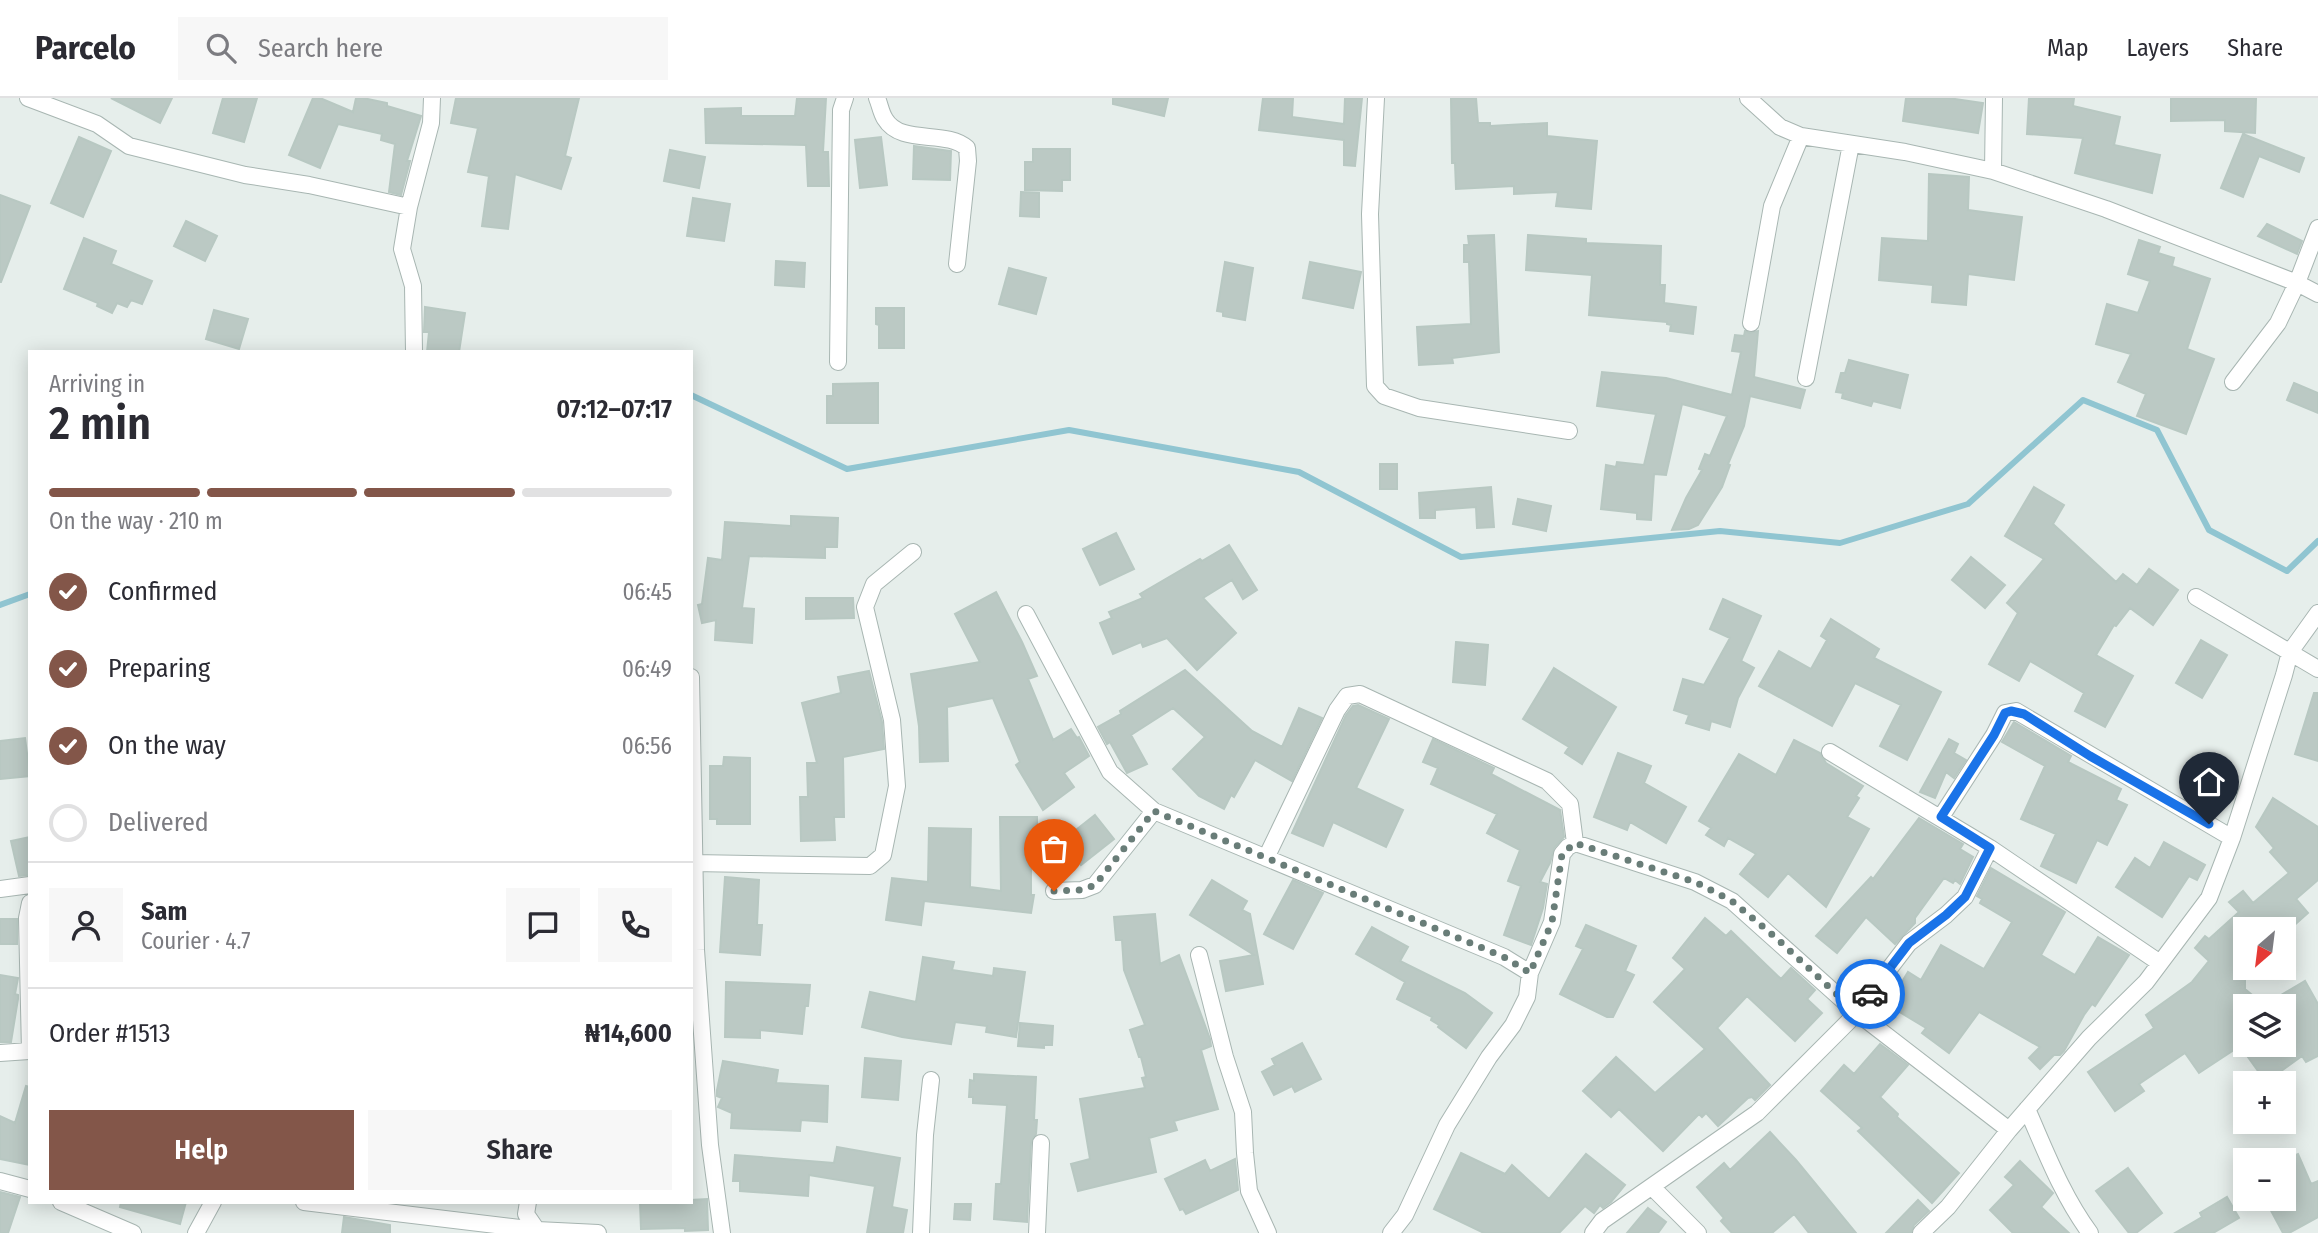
<!DOCTYPE html>
<meta charset="utf-8">
<style>
:root{--surface:#fff;--page:#f7f7f7;--text:#2b2b33;--muted:#7c7c81;--line:#e1e1e2;--accent:#835649}
body{margin:0;font-family:"Fira Sans Condensed",sans-serif;background:var(--page);color:var(--text);height:100vh;display:flex;flex-direction:column;font-size:26px;white-space:nowrap}
*{box-sizing:border-box;margin:0}
p{font-size:23px;color:var(--muted)}
.icon{flex:none;width:38px;height:38px;fill:none;stroke:currentColor;stroke-width:2;stroke-linecap:round;stroke-linejoin:round}
.map{position:relative;flex:1;overflow:hidden}
.side{position:absolute;left:28px;top:252px;width:665px;height:854px;display:flex;flex-direction:column;background:var(--surface);border-radius:0px;box-shadow:0 4px 18px #0003}
.side>*{flex:none}
.needle{width:46px;rotate:208deg}
.fabs{position:absolute;left:2233px;top:819px;display:grid;gap:14px}
.fabs a{display:grid;place-items:center;width:63px;height:63px;border-radius:0px;background:var(--surface);box-shadow:0 4px 18px #0003;font-size:35px}
.pin{position:absolute;display:grid;place-items:center;width:60px;height:60px;color:#fff;margin:-72px -30px;border-radius:50% 50% 50% 0;rotate:-45deg;box-shadow:0 0 7px #0007}
.pin .icon{rotate:45deg}
.courier{position:absolute;display:grid;place-items:center;width:70px;height:70px;margin:-35px;border:5px solid #1a73e8;border-radius:50%;background:#fff;color:#222;box-shadow:0 2px 9px #0007}
.headline em{font-style:normal;font-weight:600}
.headline div{display:flex;flex-direction:column-reverse}
.headline{display:flex;align-items:center;justify-content:space-between;height:119px;padding:0 21px}
h1{font-size:46px;font-weight:600;line-height:52px}
.bar{display:grid;grid-template-columns:repeat(4,1fr);gap:10px 7px;align-content:center;height:84px;padding:0 21px}
.bar i{height:9px;border-radius:5px;background:var(--line)}
.bar .active{background:var(--accent)}
.bar p{grid-column:span 4}
.line{display:flex;align-items:center;gap:18px;padding:0 21px;border-top:2px solid var(--line)}
.line div{flex:1}
.round{display:grid;place-items:center;flex:none;width:74px;height:74px;border-radius:0px;background:var(--page)}
ol{padding:0 21px;list-style:none}
li{display:flex;align-items:center;gap:21px;height:77px}
li p{margin-inline-start:auto}
li .icon{padding:7px;border-radius:50%;background:var(--accent);color:#fff;stroke-width:4}
li:last-child{color:var(--muted)}
li i{width:38px;height:38px;border:4px solid var(--line);border-radius:50%}
.cta{display:flex;gap:14px;margin-top:auto;padding:14px 21px}
.cta a{flex:1;height:80px;border-radius:0px;background:var(--accent);color:#fff;font-size:28px;font-weight:600;line-height:80px;text-align:center}
.cta a+a{background:var(--page);color:var(--text)}
header{display:flex;align-items:center;gap:42px;box-sizing:border-box;height:98px;padding:0 35px;background:var(--surface);border-bottom:2px solid var(--line)}
header strong{font-size:33px}
nav{display:flex;gap:38px;margin-inline-start:auto;font-size:24px}
.search{width:490px;height:63px;background:var(--page);display:flex;align-items:center;gap:18px;box-sizing:border-box;padding:0 24px;border-radius:0px;color:var(--muted);font-size:26px}
.map>svg:first-child{display:block}
.lines{fill:none;stroke-linecap:round;stroke-linejoin:round}
.stream{stroke:#90c5d1;stroke-width:6}
.building{fill:#bbc9c4;stroke:#b8c8c2;stroke-width:2;fill-rule:evenodd}
.minor-casing{stroke:#a8b6b2;stroke-width:18}
.minor{stroke:#fff;stroke-width:16}
.done{stroke:#697d78;stroke-width:7;stroke-dasharray:0 12.6}
.route{stroke:#1a73e8;stroke-width:9}
</style>
<header>
<strong>Parcelo</strong>
<div class="search"><svg class="icon" aria-label="search" viewBox="0 0 24 24"><circle cx="10" cy="10" r="6"/><path d="M15 15l6 6"/></svg>Search here</div>
<nav><a>Map</a><a>Layers</a><a>Share</a></nav>
</header>
<div class="map">
<svg width="2318" height="1135" viewBox="0 0 2318 1135">
<rect width="100%" height="100%" fill="#e6eeeb"/>
<g class="lines">
<!-- stream -->
<path class="stream" d="M691,297L847,371L1069,332L1299,374L1461,459L1720,433L1840,445L1968,406L2083,302L2157,332L2209,432L2287,473L2318,443
M0,507L30,496"/>
</g>
<!-- building -->
<path class="building" d="M111,0H172L160,25Z
M223,0H257L244,44L213,35Z
M313,0H320L353,14L356,0H363L387,5V8L421,18L407,63H410L401,97L389,94L395,46L381,42L382,36L338,26L320,70L289,57Z
M456,0H579L565,58L571,60L561,91L515,76L508,131L482,128L489,78L468,74L478,30L451,25Z
M797,0H826L823,54H828L829,88H808L806,47L706,45L705,11L741,10V18H795Z
M1113,0H1168L1164,18L1113,6Z
M1263,0H1293L1292,19L1344,26L1345,0H1362L1355,68L1344,67V42L1259,32Z
M1451,0H1476L1478,25H1490V28L1547,25V38L1597,43L1591,111L1556,108L1558,94L1514,96V88L1456,91L1455,65H1452Z
M1906,0H1948L1983,5L1978,35L1903,23Z
M2029,0H2074L2073,8L2120,19L2114,47L2160,57L2152,95L2075,75L2083,40L2027,36Z
M2171,0H2256L2255,35L2225,33V22L2171,23Z
M2243,36L2304,60L2299,74L2259,58L2243,99L2221,90Z
M79,39L111,53L83,119L51,105Z
M881,39L887,87L860,90L855,42Z
M914,48L951,53L950,82L913,81Z
M1033,51H1070V82H1062V93L1025,92V64H1033Z
M670,52L705,59L699,90L664,83Z
M1929,76L1969,79L1968,112L2022,119L2014,182L1968,176L1966,207L1932,204L1933,187L1879,182L1882,140L1928,143Z
M1021,94L1039,95V119L1020,118Z
M0,97L30,108L1,184H0Z
M693,100L730,106L724,143L687,138Z
M186,123L217,138L205,163L174,148Z
M2267,126L2302,143L2297,156L2258,138Z
M1494,137L1499,254L1452,260L1453,265L1419,267L1417,229L1471,226L1469,164H1464V147H1469L1468,138Z
M1528,137L1586,141V145L1661,148L1660,187H1665L1664,205L1696,209L1693,236L1670,233L1671,227L1667,226V224L1589,217L1592,177L1526,172Z
M84,140L116,153L111,166L152,183L142,206L131,202L127,209L117,205L112,215L97,208L98,205L64,191Z
M2139,142L2160,149L2158,155L2174,160L2172,168L2210,181L2187,251L2214,261L2186,336L2137,318L2146,296L2118,284L2131,256L2096,246L2107,206L2138,215L2150,183L2128,176Z
M776,163L805,165L804,189L775,187Z
M1225,164L1253,170L1245,222L1223,218V214L1217,213Z
M1310,164L1361,174L1353,210L1303,200Z
M1009,170L1046,180L1036,216L999,206Z
M425,209L465,215L459,254H427L429,234H424Z
M876,210H904V250H879V227L876,226Z
M214,212L248,221L239,251L206,241Z
M1745,233L1750,235L1758,233L1754,279L1805,292L1800,310L1750,298L1744,328L1728,366L1730,367L1722,389L1698,427L1689,431L1672,432L1686,400L1702,372L1699,371L1705,356L1710,358L1727,318L1682,306L1666,377L1654,376L1651,422L1637,421V415L1601,411L1606,367L1616,369L1617,364L1644,367L1656,316L1597,308L1602,274L1666,280L1732,297L1741,254L1732,253L1735,237L1744,238Z
M1849,262L1908,277L1900,310L1873,303L1871,308L1842,300L1843,295L1836,294L1841,275H1845Z
M878,285V325H827V298H833V286Z
M2294,285L2318,295V315L2287,302Z
M1380,366H1397V391H1380Z
M1491,389L1494,429L1477,430L1476,409L1435,412V420H1420L1419,395Z
M2034,389L2064,407L2053,426L2116,484L2123,476L2137,487L2149,471L2178,492L2153,527L2130,510L2116,528L2114,527L2096,557L2133,578L2105,629L2075,613L2084,595L2030,563L2019,583L1989,566L2018,515L2007,505L2044,461L2005,438Z
M1518,401L1551,408L1546,433L1513,426Z
M791,418L838,420L837,449H825V460L749,458L742,510L754,511L752,545L715,542L716,522L702,525L698,507L702,506L708,460L722,462L725,424L791,428Z
M1116,435L1134,471L1100,487L1083,451Z
M1229,447L1257,492L1243,501L1232,482L1203,500L1236,535L1197,572L1167,540L1143,549L1141,544L1113,556L1100,525L1112,520L1109,514L1143,500L1140,496L1200,461L1202,463Z
M1971,459L2005,487L1985,510L1952,482Z
M996,494L1022,544L1037,578L1028,581L1053,642L1071,631L1077,640L1079,639L1089,658L1064,675L1074,689L1043,712L1016,667L1020,664L993,600L947,609L948,663L920,664L919,628L911,576L980,564L955,516Z
M806,500H853L854,520L806,521Z
M1723,501L1761,518L1741,563L1754,570L1738,600L1730,629L1711,623L1709,632L1686,625L1689,617L1674,612L1683,581L1704,587L1730,540L1710,531Z
M1831,521L1879,551L1874,560L1941,594L1907,662L1880,648L1901,607L1855,585L1832,628L1759,588L1779,553L1811,571L1827,542L1821,538Z
M2201,542L2227,557L2202,600L2176,585Z
M1456,544L1488,547L1485,587L1453,584Z
M1554,570L1616,609L1582,666L1565,655L1569,649L1523,621Z
M1185,572L1252,633L1282,649L1299,610L1322,620L1292,683L1255,662L1234,699L1231,697L1224,711L1199,698L1173,671L1205,639L1173,610L1131,637L1147,666L1127,675L1110,644L1107,646L1098,629L1121,616L1120,613Z
M869,573L882,624L884,651L843,659L844,719H834L835,742L801,743L800,699H808L807,665H817L802,605L841,595L838,579Z
M2314,595H2318V663L2295,656Z
M1358,607L1389,621L1356,690L1403,712L1386,749L1333,724L1323,748L1292,735L1346,617L1353,608Z
M2014,624L2071,658L2068,664L2121,691L2116,702L2127,707L2107,747L2097,742L2076,785L2041,768L2056,736L2021,721L2045,668L2002,644Z
M25,640L30,678L0,681V643Z
M1433,641L1494,670L1491,676L1560,712L1564,739L1554,750L1550,765L1540,784L1547,786L1543,810L1531,847L1504,837L1521,788L1508,783L1520,752L1487,735L1497,716L1431,686L1438,670L1423,664Z
M1949,641L1958,646L1954,655L1966,662L1954,680L1946,674L1935,700L1920,694Z
M1794,642L1820,655L1826,665L1863,688L1856,698L1859,700L1847,719L1869,731L1826,809L1788,775L1768,799L1740,776L1756,756L1728,740L1724,748L1706,737L1711,730L1699,723L1739,656L1776,677Z
M1618,655L1651,668L1644,685L1686,709L1666,745L1630,724L1627,732L1594,719Z
M724,659L750,660V726H717V721H710V668H723Z
M2273,700L2318,729V782L2296,801L2308,815L2290,831H2245V891L2264,907L2305,883L2318,906V958L2306,964L2302,958L2266,984L2240,948L2199,975L2185,955L2139,986L2144,993L2115,1013L2088,974L2154,930L2146,917L2192,884L2209,863L2195,850L2205,838L2209,841L2239,814L2229,804L2243,793L2253,805L2289,775L2270,754L2274,750L2256,729ZM2245,908H2284V947H2242L2245,945Z
M1095,717L1114,741L1081,767L1062,743Z
M1000,719H1037V751H1031V797H1034L1031,815L924,803L921,827L886,822L892,780L928,784L929,730L971,731L970,789L1001,793Z
M1919,720L1963,746L1960,751L1973,759L1960,786L1955,782L1953,785L1944,780L1915,820V825L1895,846L1866,819L1837,855L1816,838L1871,779L1873,781Z
M30,739V777L19,778L11,743Z
M2164,744L2205,767L2197,782L2189,778L2162,819L2116,789L2135,760L2150,770Z
M1991,770L2065,814L2041,857L2075,877L2098,839L2129,857L2095,908L2092,906L2084,917L2064,953L2060,957H2054L2040,971L2029,960L2040,949L1979,914L1949,955L1922,935L1926,930L1888,907L1908,874L1921,882L1941,847L1984,871L2012,824L1980,805L1982,801L1977,798Z
M725,779L759,782L757,827H762L760,857L720,854Z
M1212,782L1247,803L1242,812L1250,816L1263,886L1226,893L1220,863L1254,857L1190,817Z
M1293,782L1323,795L1293,851L1264,836Z
M1155,816L1160,866L1179,857L1210,941L1211,948L1201,952L1218,1011L1174,1023L1177,1032L1149,1040L1156,1074L1078,1093L1071,1066L1090,1061L1080,1001L1145,990L1142,980L1146,979L1141,959H1139L1130,932L1145,927L1124,872L1122,842H1116L1114,819Z
M1705,820L1726,838L1731,833L1781,881L1791,870L1815,892L1807,901L1822,915L1795,943L1747,898L1717,930L1770,987L1755,1002L1752,999L1748,1000L1718,1028L1706,1015L1702,1019L1699,1016L1663,1053L1619,1011L1611,1019L1583,993L1616,959L1655,995L1705,951L1654,904L1685,871L1673,860Z
M0,821H17V846H0Z
M1586,827L1636,848L1625,873L1634,877L1613,919H1607L1560,896L1583,851L1576,848Z
M1372,829L1408,849L1400,863L1465,895L1492,915L1466,950L1438,929L1439,927L1431,922L1432,919L1397,901L1405,884L1356,856Z
M923,859L954,864L952,872L993,878L994,870L1025,874L1016,939L986,934L987,928L955,924L951,946L902,939L862,929L870,894L916,904Z
M0,877L18,880L15,896L18,897V901L11,944H0Z
M726,884L810,887L808,908H805L802,936L760,932V940L725,939Z
M1020,925L1053,928L1052,947H1044V950L1018,948Z
M1302,945L1321,981L1295,994L1292,988L1274,997L1262,974L1275,967L1272,961Z
M1880,946L1908,967L1880,999L1898,1016L1897,1019L1959,1075L1932,1105L1858,1033L1862,1030L1821,993L1844,967L1854,976Z
M865,960L901,963L898,1002L862,999Z
M723,963L778,972L776,985L828,988L827,1024L801,1022L800,1033L731,1030L732,1015L718,1009L722,1000L717,998V992Z
M974,976L1036,979L1034,1022H1037L1036,1036L1031,1045L1027,1124L994,1121L996,1086H1001L1007,1007L973,1005V999H969L970,982L974,983Z
M26,988L30,989V1067L0,1061V1018L15,1025Z
M1770,1034L1796,1062L1856,1135H1809L1794,1116L1772,1135H1732L1721,1123L1724,1120L1697,1089L1724,1065L1730,1072Z
M837,1049L900,1060L892,1109L907,1112L903,1135H867L875,1088L809,1077L808,1098L740,1093V1083H733L735,1057L834,1065Z
M1461,1055L1505,1076L1512,1067L1549,1101L1586,1056L1625,1087L1611,1104L1603,1110L1600,1107L1594,1115L1585,1108L1559,1135H1484L1434,1111Z
M2298,1056L2311,1086L2318,1083V1119L2289,1135H2283L2269,1109L2293,1096L2284,1075V1062Z
M1235,1061L1238,1092L1186,1116L1183,1111L1180,1112L1165,1081L1205,1062L1210,1073Z
M2020,1063L2053,1095L2041,1109L2069,1135H2013L1990,1112L2014,1087L2005,1079Z
M2128,1070L2162,1115L2136,1135H2129L2096,1093Z
M0,1094L20,1099L8,1135H0Z
M2227,1099L2239,1120L2213,1135H2175L2202,1119L2200,1115Z
M707,1101L708,1132L685,1133V1130L641,1131L640,1104H691V1102Z
M1918,1102L1929,1113L1914,1127L1911,1135H1886Z
M121,1104H186L180,1126L120,1109Z
M955,1106H971L970,1122L954,1121Z
M1648,1110L1666,1124L1658,1135H1627Z
M344,1119L390,1127V1135H342Z"/>
<g class="lines">
<!-- minor casing -->
<g class="minor-casing">
<path id="minor" d="M28,0L97,26L129,48L245,77L309,87L409,109L402,151L413,188L414,254
M877,0C880,7 881,15 885,21C901,48 946,31 967,50L968,63L957,166
M1376,0L1370,116L1375,288L1384,298L1419,310L1569,333
M1748,0L1780,29L1801,38L1905,54L1993,73L2106,111L2297,185L2318,196
M1993,73L1994,0
M409,109L431,25L432,0
M1751,225L1772,108L1801,38
M838,264L841,12L845,0
M1806,280L1851,46
M2233,284L2278,225L2297,185L2318,130
M2196,499L2318,571
M1026,516L1110,674L1154,713L1504,859L1530,875
M691,579L696,852L710,1047L722,1135
M1830,654L1990,750L2160,865
M1941,719L1994,637L2005,615L2016,613L2232,740
M1266,760L1337,612L1347,598L1360,596L1547,683L1570,706L1575,745
M693,765L870,768L883,757L897,688L892,622L865,509L874,486L913,454
M0,791L30,787
M1054,793L1082,792L1095,787L1154,713
M30,805L27,820L30,953
M1199,857L1225,959L1243,1014L1245,1055L1249,1093L1268,1135
M0,955L29,953
M2027,1011C2046,1054 2062,1097 2090,1135
M0,1083L30,1091
M1652,1089L1698,1135
M61,1104L133,1135
M304,1104L537,1132L598,1135
M528,1104L526,1116L537,1132
M196,1135L213,1104
M921,1135L925,1037L931,982
M1037,1135L1041,1045
M1391,1135L1405,1117L1447,1027L1489,959L1513,927L1527,899L1530,875L1552,824L1562,756L1568,749L1575,745L1695,784L1732,803L1856,914L2009,1032
M1593,1135L1602,1123L1757,1015L1850,922L1909,845L1946,817L1965,799L1990,750
M1921,1135L1948,1109L2009,1032L2089,940L2146,884L2209,800L2232,740L2284,577L2290,554L2318,515"/>
</g>
<!-- minor -->
<use href="#minor" class="minor"/>
</g>
<g class="lines">
<!-- done -->
<path class="done" d="M1054,793L1082,792L1095,787L1154,713L1504,859L1530,875L1552,824L1562,756L1575,745L1695,784L1732,803L1774,838L1856,914L1870,896"/>
<!-- route -->
<path class="route" d="M1870,896L1909,845L1946,817L1965,799L1990,750L1941,719L1994,637L2005,615L2011,613L2024,616L2090,658L2209,726"/>
</g>
</svg>
<div class="fabs">
<a><svg class="needle" viewBox="-14 -14 28 28"><path d="M0-13l5 13h-10z" fill="#e53935"/><path d="M0 13l5-13h-10z" fill="#7c7c81"/></svg></a>
<a><svg class="icon" aria-label="layers" viewBox="0 0 24 24"><path d="M12 4l9 5-9 5-9-5zM3 14l9 5 9-5"/></svg></a>
<a>+</a>
<a>−</a>
</div>
<div class="pin" style="left:1054px;top:793px;background:#ea580c"><svg class="icon" aria-label="bag" viewBox="0 0 24 24"><path d="M5 8h14l-1 12H6zM9 8a3 3 0 0 1 6 0"/></svg></div>
<div class="pin" style="left:2209px;top:726px;background:#1f2937"><svg class="icon" aria-label="home" viewBox="0 0 24 24"><path d="M3 11l9-7 9 7M6 9v11h12V9"/></svg></div>
<div class="courier" style="left:1870px;top:896px"><svg class="icon" aria-label="car" viewBox="0 0 24 24"><path d="M5 17H2v-5l4-1 3-4h7l3 4 3 1v5h-3M9 17h6M6 11h13"/><circle cx="7" cy="17" r="2"/><circle cx="17" cy="17" r="2"/></svg></div>
<section class="side">
<div class="headline"><div><h1>2 min</h1><p>Arriving in</p></div><em>07:12–07:17</em></div>
<div class="bar"><i class="active"></i><i class="active"></i><i class="active"></i><i></i><p>On the way · 210 m</p></div>
<ol>
<li><svg class="icon" aria-label="check" viewBox="0 0 24 24"><path d="M5 12l5 5 9-10"/></svg>Confirmed<p>06:45</p></li>
<li><svg class="icon" aria-label="check" viewBox="0 0 24 24"><path d="M5 12l5 5 9-10"/></svg>Preparing<p>06:49</p></li>
<li><svg class="icon" aria-label="check" viewBox="0 0 24 24"><path d="M5 12l5 5 9-10"/></svg>On the way<p>06:56</p></li>
<li><i></i>Delivered</li>
</ol>
<div class="line" style="height:126px"><a class="round"><svg class="icon" aria-label="person" viewBox="0 0 24 24"><circle cx="12" cy="8" r="4"/><path d="M4 21q1-7 8-7t8 7"/></svg></a><div><b>Sam</b><p>Courier · 4.7</p></div><a class="round"><svg class="icon" aria-label="chat" viewBox="0 0 24 24"><path d="M4 5h16v11H9l-5 4z"/></svg></a><a class="round"><svg class="icon" aria-label="phone" viewBox="0 0 24 24"><path d="M5 4h4l2 5-3 2q2 4 5 5l2-3 5 2v4C11 20 4 13 5 4z"/></svg></a></div>
<div class="line" style="height:91px"><div>Order #1513</div><b>₦14,600</b></div>
<div class="cta"><a>Help</a><a>Share</a></div>
</section>
</div>
